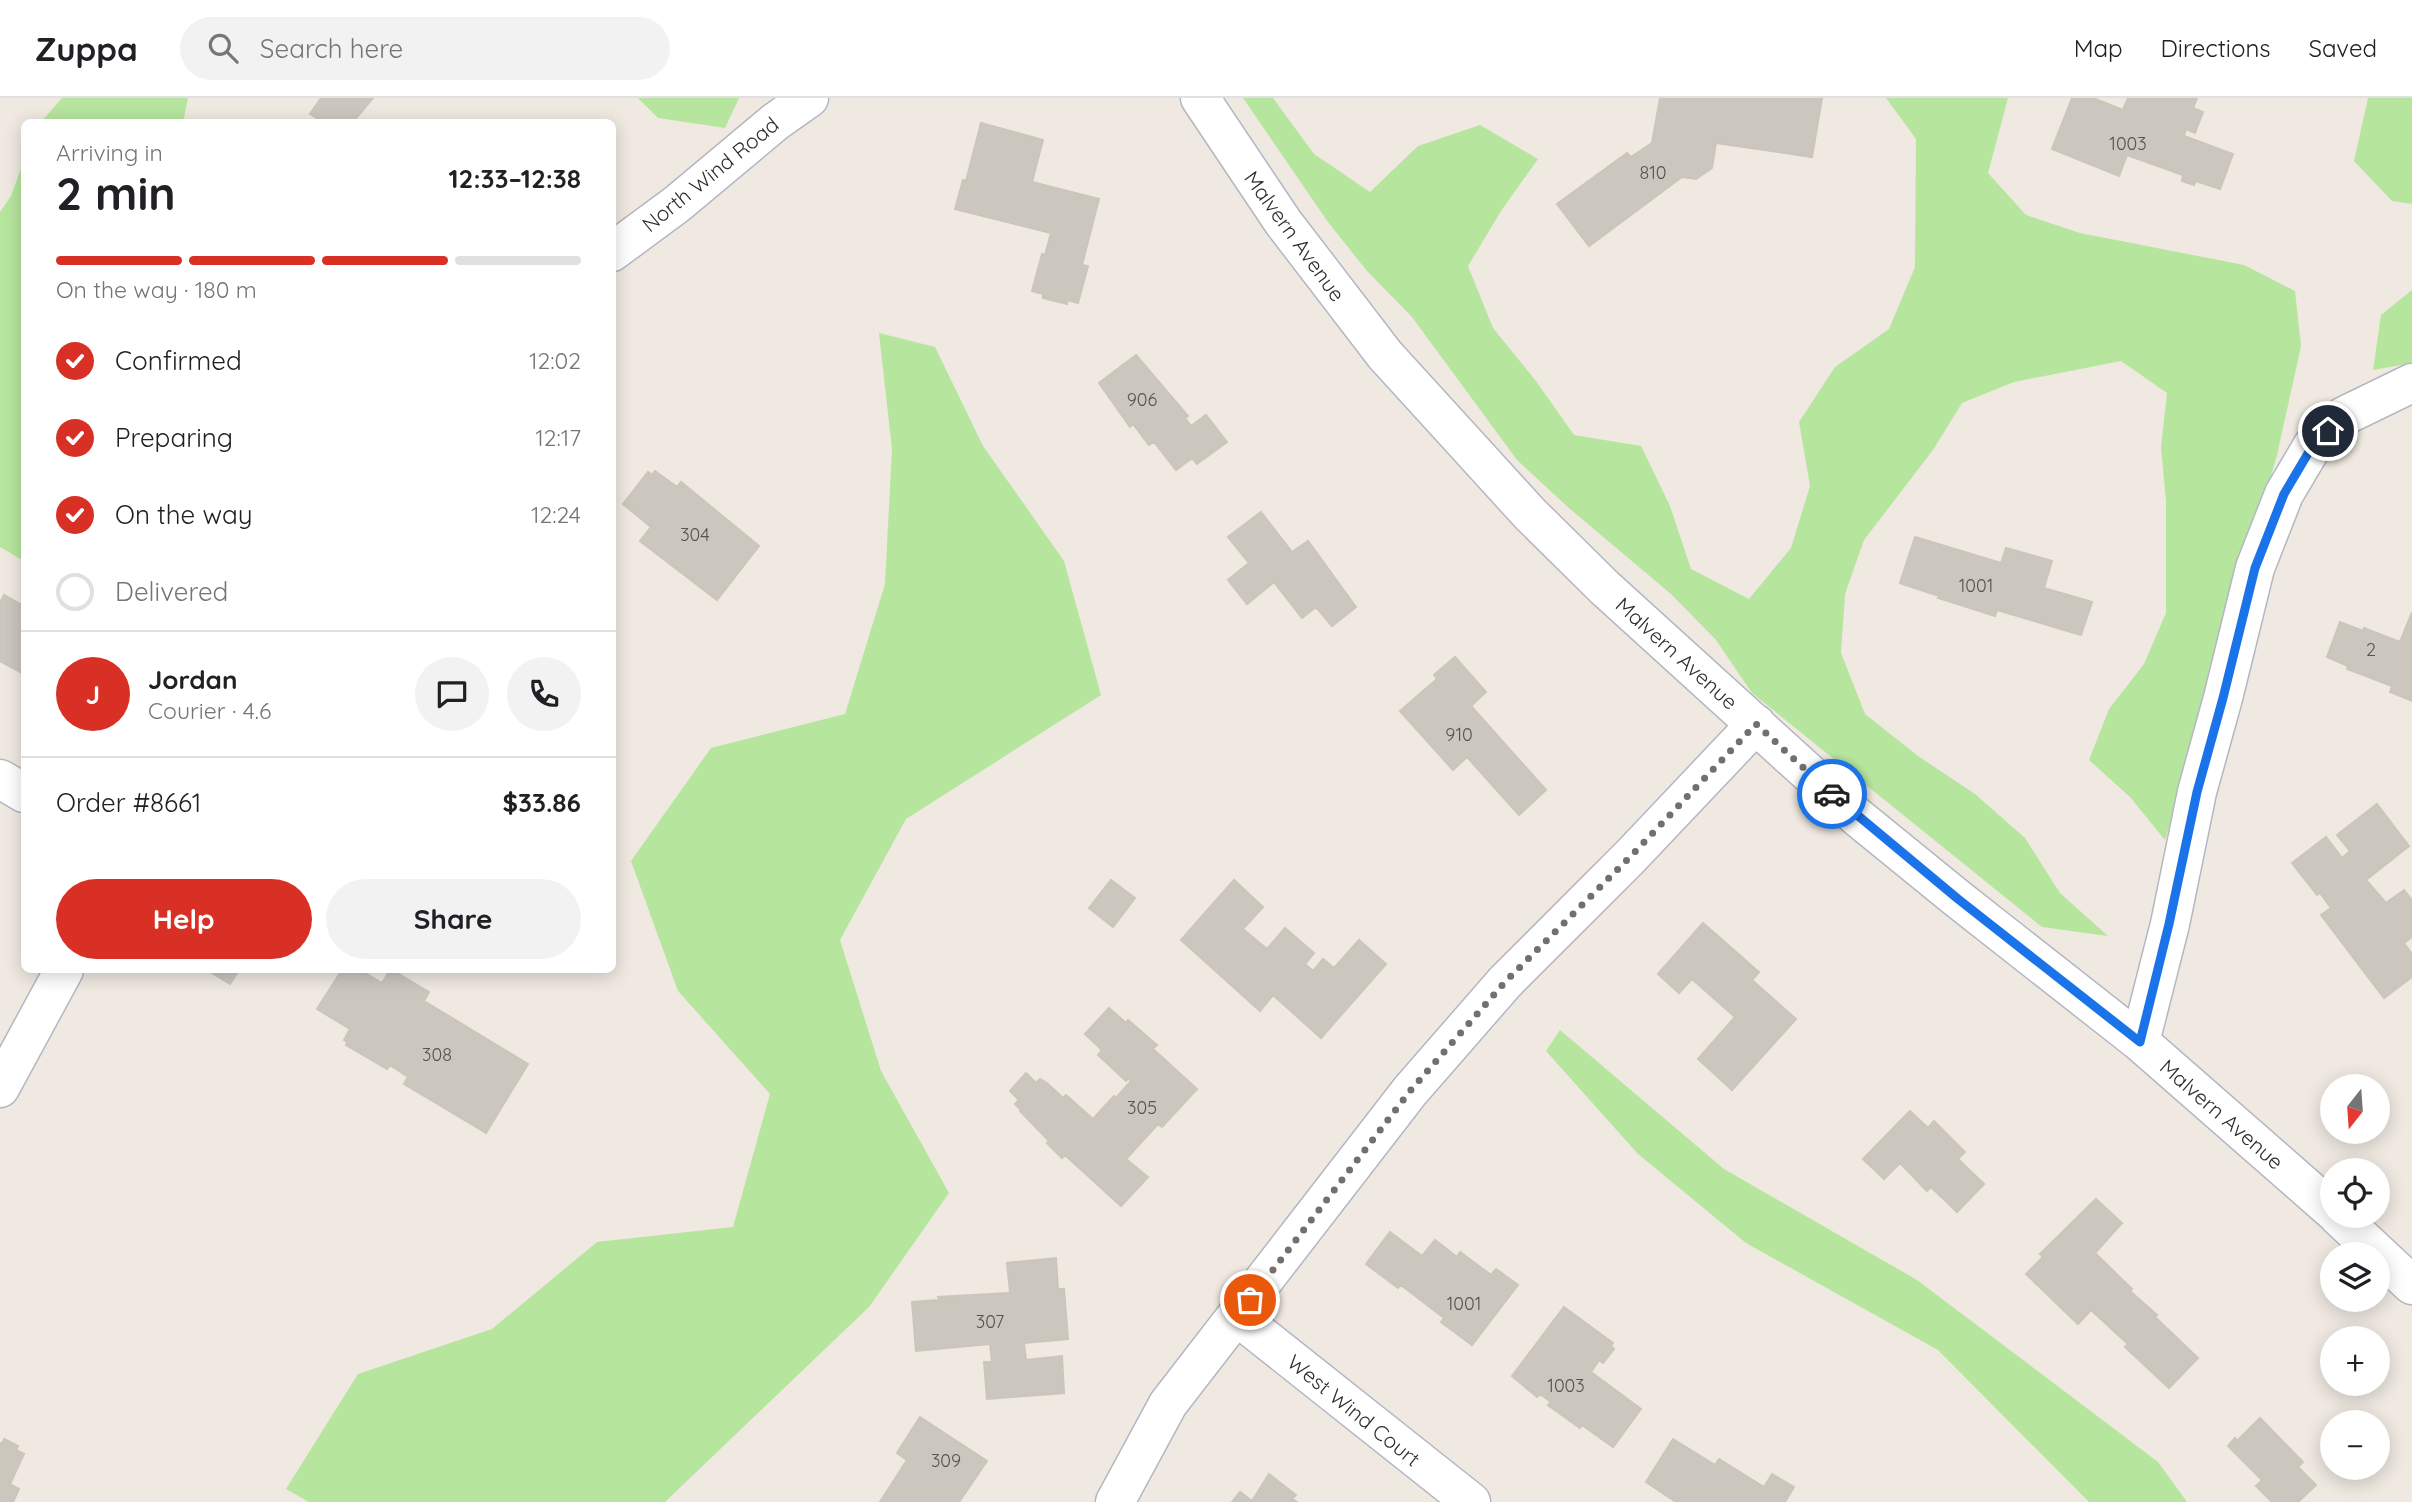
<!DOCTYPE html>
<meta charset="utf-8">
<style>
:root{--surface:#fff;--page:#f2f2f2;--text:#202124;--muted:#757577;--line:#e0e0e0;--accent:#d93025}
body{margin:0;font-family:Quicksand,sans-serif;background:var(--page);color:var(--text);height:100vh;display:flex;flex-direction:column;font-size:26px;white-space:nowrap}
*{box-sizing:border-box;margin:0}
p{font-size:23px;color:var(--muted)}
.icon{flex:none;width:38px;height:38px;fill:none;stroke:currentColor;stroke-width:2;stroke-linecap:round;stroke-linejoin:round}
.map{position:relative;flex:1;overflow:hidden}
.details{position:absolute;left:21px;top:21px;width:595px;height:854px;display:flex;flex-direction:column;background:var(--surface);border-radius:10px;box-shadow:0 4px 18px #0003}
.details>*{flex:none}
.needle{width:46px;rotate:197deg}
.fabs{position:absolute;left:2320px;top:976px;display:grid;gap:14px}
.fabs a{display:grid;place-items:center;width:70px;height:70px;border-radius:50%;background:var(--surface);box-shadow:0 4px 18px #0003;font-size:35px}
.pin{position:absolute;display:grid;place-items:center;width:60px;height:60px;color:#fff;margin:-30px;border:4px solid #fff;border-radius:50%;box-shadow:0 2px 7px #0007}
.courier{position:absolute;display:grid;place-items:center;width:70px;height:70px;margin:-35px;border:5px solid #1a73e8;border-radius:50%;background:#fff;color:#222;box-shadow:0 2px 9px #0007}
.overview em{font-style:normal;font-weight:700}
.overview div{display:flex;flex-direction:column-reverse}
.overview{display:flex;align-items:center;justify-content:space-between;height:119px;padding:0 35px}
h1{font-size:46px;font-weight:700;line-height:52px}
.bar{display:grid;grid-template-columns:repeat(4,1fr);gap:10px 7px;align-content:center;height:84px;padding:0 35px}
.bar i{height:9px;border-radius:5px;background:var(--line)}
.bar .current{background:var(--accent)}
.bar p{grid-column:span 4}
.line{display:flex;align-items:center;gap:18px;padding:0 35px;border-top:2px solid var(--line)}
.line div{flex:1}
.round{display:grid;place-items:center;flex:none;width:74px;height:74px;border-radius:37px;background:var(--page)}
ol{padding:0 35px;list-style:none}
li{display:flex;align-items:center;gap:21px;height:77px}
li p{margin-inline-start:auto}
li .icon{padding:7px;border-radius:50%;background:var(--accent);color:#fff;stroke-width:4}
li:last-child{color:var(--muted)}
li i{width:38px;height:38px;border:4px solid var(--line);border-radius:50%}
.button{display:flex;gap:14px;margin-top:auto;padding:14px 35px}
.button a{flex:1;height:80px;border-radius:42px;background:var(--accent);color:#fff;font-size:28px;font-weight:700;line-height:80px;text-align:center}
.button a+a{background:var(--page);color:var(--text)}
header{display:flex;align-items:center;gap:42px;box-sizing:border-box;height:98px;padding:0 35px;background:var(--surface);border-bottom:2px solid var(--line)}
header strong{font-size:33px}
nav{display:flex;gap:38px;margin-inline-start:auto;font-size:24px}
.search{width:490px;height:63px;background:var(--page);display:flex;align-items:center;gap:18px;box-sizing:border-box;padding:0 24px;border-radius:38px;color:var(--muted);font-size:26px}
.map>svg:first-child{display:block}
.green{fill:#b6e59e}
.building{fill:#cbc7bf;stroke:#cbc5ba;stroke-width:2}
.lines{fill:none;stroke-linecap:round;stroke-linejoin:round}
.minor-casing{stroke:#b4b7c1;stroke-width:41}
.minor{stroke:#fff;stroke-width:38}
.done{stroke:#726f6d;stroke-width:7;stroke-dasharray:0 12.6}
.route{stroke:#1a73e8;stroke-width:9}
.labels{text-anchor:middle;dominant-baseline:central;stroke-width:6;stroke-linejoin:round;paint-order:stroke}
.number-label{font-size:18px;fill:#555452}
.street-label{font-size:21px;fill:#2e2e2e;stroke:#fff}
</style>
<header>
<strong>Zuppa</strong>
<div class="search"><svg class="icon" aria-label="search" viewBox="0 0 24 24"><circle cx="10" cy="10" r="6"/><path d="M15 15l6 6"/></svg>Search here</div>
<nav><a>Map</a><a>Directions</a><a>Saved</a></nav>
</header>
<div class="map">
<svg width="2412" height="1404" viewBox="0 0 2412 1404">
<rect width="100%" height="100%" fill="#efe9e1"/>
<!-- green -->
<path class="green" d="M62,0H188L183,24H41Z
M638,0H739L725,30L658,20Z
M1243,0H1273L1314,56L1370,94L1418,48L1480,27L1538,61L1501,113L1468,168L1493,230L1536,283L1574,337L1641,348L1670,408L1691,471L1749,501L1791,450L1810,388L1799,324L1835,269L1889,231L1915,169L1916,41L1886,0H2008L1988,75L2026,117L2080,135L2244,167L2295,193L2301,248L2277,357L2165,742L2130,699L2089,662L2109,611L2144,566L2166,515V403L2161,349L2167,295L2121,263L2014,284L1962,305L1933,352L1864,442L1845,496L1841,555L1865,616L1918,658L1975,696L2025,740L2060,795L2108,838L2042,829L1752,595L1716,542L1671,496L1570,411L1517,362L1412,219L1367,173L1328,124Z
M2368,0H2412V106L2392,103L2354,63Z
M24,62V463L0,449V114L11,98Z
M2412,192V265L2373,272L2381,217Z
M879,235L935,249L983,348L1064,463L1101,597L906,721L840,842L881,973L949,1095L869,1209L665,1404H309L286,1391L358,1276L492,1231L597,1144L733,1129L770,996L678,893L631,763L711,650L845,616L885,486L892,351Z
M1560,932L1724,1071L1917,1182L2158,1364L2187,1404H2089L1938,1252L1746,1145L1638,1056L1546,953Z"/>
<!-- building -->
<path class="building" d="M321,0H373L353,24H323L310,16Z
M1660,0H1822L1812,59L1716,45L1712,70L1696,81L1682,79L1589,148L1557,106L1627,55L1631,59L1652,45Z
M2072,0H2093L2123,12L2128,0H2197L2193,10L2203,14L2195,35L2186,31L2184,38L2233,56L2220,91L2196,83L2194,87L2182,83L2183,77L2127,57L2119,78L2052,51Z
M981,25L1043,42L1032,84L1099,101L1082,167L1088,168L1078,205L1067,202V206L1043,200V196L1032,193L1042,156L1045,157L1051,135L955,111L963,82L966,83Z
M1136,257L1188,318L1185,320L1191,328L1206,317L1227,344L1197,366L1192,360L1176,372L1154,344L1149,347L1133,326L1130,329L1099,285Z
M655,373L677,389L681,384L759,448L717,502L640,443L651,429L623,406L648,374L652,377Z
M1261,414L1292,454L1308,443L1356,509L1332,528L1316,509L1302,520L1274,484L1247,506L1228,482L1249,465L1228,439Z
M1915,439L2001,465L2006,450L2052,463L2044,490L2092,504L2081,537L1997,512L1995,518L1938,500L1939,498L1900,485Z
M4,497L24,508V576L0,563V505Z
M2412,514V603L2390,594L2392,588L2347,571L2348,568L2327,559L2340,524L2363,533L2364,530L2400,544Z
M1455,559L1486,594L1471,608L1546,692L1519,717L1467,659L1453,672L1400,613L1437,581L1434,577Z
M2377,706L2409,748L2366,782L2386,805L2404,792L2412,802V839L2404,845L2412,856V879L2384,900L2321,817L2331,810L2320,795L2317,797L2292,765L2326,739L2342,760L2350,753L2337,737Z
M1111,782L1135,800L1113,829L1089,810Z
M1234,782L1263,809L1243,831L1267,851L1285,830L1314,855L1305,866L1313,873L1323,861L1334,870L1359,842L1386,866L1321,940L1273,897L1260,913L1181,842Z
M1703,825L1759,874L1752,882L1796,921L1732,992L1698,961L1735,919L1692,881L1679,895L1658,876Z
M207,872H239L230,886Z
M342,872H360L382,885L390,872H392L429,894L424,903L528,966L486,1035L404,986L408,979L390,967L387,971L346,947L347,944L344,942L350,931L317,911Z
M1109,910L1126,925L1128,922L1157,947L1153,951L1197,991L1162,1029L1158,1026L1126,1061L1148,1079L1121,1108L1065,1057L1062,1060L1047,1045L1049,1043L1020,1013L1021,1012L1015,1006L1019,1002L1010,993L1026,975L1036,985L1040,981L1047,985L1063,1000L1066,997L1093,1021L1114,998L1116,1000L1131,983L1128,980L1126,983L1098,957L1102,952L1085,936Z
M1910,1013L1928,1030L1934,1023L1965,1054L1958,1061L1984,1086L1957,1114L1931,1089L1927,1093L1900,1065L1884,1081L1863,1061Z
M2096,1101L2122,1125L2095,1155L2132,1191L2130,1193L2157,1217L2155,1219L2198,1260L2169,1290L2125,1249L2128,1246L2091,1212L2078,1226L2026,1176L2043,1159L2040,1156Z
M1390,1134L1422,1158L1435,1142L1457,1159L1460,1154L1491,1177L1496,1171L1518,1187L1472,1247L1441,1224L1444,1220L1401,1187L1398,1190L1366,1166Z
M1056,1160L1058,1191H1064L1068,1241L1024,1245L1026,1262L1062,1258L1064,1295L987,1301L984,1264H992L990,1246L916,1253L912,1204L939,1202L938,1199L1010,1195L1007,1165Z
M1564,1209L1613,1245L1611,1248L1614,1251L1603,1265L1599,1262L1591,1274L1641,1311L1613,1349L1582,1327L1580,1330L1548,1307L1551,1304L1540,1296L1537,1299L1512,1278Z
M920,1319L987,1363L959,1404H880L907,1362L897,1355Z
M2260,1320L2303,1364L2298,1369L2316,1387L2298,1404H2272L2256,1388L2262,1382L2228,1348L2235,1340L2237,1343Z
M4,1341L18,1348L16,1352L24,1356L10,1386L19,1391L13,1404H0V1345L2,1346Z
M1673,1341L1715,1367L1719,1361L1764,1389L1772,1376L1794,1389L1785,1404H1676L1646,1384Z
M1269,1376L1296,1397L1292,1401L1297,1404H1232L1240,1394L1252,1403Z"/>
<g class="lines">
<!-- minor casing -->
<g class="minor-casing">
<path id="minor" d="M1200,0L1283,124L1385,257L1530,416L1605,490L1856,718L1958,801L2140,944L2333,1113
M612,154L677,106L775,24L809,0
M0,681L24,695
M2140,944L2170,826L2197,694L2223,600L2255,470L2284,396L2313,347L2344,318L2412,285
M0,990L64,872
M2338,1118L2412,1187
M1238,1219L1471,1404
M1115,1404L1168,1306L1410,993L1505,884L1631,758L1756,626"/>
</g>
<!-- minor -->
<use href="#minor" class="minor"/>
</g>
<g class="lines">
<!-- done -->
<path class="done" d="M1250,1202L1410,993L1505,884L1631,758L1756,626L1832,696"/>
<!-- route -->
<path class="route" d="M1832,696L1958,801L2140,944L2169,826L2197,694L2223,600L2255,470L2284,396L2313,347L2328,333"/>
</g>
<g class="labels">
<!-- number labels -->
<g class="number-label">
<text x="2128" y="45">1003</text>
<text x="1653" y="74">810</text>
<text x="1142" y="301">906</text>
<text x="695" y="436">304</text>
<text x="1976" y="487">1001</text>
<text x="2371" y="551">2</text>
<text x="1459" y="636">910</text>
<text x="437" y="956">308</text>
<text x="1142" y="1009">305</text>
<text x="1464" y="1205">1001</text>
<text x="990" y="1223">307</text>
<text x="1566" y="1287">1003</text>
<text x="946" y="1362">309</text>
</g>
<!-- street labels -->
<g class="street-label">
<text transform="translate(710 76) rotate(-39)">North Wind Road</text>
<text transform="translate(1295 138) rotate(54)">Malvern Avenue</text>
<text transform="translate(1677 555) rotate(42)">Malvern Avenue</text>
<text transform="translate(2222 1016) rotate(41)">Malvern Avenue</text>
<text transform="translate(1354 1312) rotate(39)">West Wind Court</text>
</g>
</g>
</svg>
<div class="fabs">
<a><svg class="needle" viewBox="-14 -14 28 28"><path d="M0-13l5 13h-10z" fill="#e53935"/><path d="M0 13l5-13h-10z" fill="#757577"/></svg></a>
<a><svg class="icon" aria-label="locate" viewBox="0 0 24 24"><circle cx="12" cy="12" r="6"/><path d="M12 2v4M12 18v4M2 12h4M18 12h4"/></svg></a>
<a><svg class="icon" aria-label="layers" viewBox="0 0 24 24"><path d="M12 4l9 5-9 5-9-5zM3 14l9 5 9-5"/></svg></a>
<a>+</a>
<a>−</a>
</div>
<div class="pin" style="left:1250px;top:1202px;background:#ea580c"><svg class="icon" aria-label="bag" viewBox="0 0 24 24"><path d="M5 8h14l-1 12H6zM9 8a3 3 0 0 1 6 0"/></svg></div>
<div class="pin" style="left:2328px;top:333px;background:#1f2937"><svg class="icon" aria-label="home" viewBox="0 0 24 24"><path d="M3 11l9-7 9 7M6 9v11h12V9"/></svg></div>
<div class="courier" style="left:1832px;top:696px"><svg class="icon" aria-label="car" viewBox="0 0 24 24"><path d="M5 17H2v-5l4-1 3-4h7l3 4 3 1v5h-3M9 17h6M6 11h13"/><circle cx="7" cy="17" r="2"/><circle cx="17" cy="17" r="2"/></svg></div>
<section class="details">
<div class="overview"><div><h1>2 min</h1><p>Arriving in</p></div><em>12:33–12:38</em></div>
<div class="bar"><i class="current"></i><i class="current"></i><i class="current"></i><i></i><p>On the way · 180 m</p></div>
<ol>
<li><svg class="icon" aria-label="check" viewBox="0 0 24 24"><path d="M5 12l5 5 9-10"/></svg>Confirmed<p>12:02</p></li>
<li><svg class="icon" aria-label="check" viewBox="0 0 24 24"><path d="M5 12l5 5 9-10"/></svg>Preparing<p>12:17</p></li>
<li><svg class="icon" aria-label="check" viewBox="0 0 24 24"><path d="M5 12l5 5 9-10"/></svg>On the way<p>12:24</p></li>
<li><i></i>Delivered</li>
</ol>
<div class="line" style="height:126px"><b class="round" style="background:var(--accent);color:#fff">J</b><div><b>Jordan</b><p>Courier · 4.6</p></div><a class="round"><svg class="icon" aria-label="chat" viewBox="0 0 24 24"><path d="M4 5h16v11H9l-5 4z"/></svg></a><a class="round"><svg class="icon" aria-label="phone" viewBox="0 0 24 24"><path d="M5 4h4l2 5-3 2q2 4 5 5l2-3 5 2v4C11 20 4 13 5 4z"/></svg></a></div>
<div class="line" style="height:91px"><div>Order #8661</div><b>$33.86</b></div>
<div class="button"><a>Help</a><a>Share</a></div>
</section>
</div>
